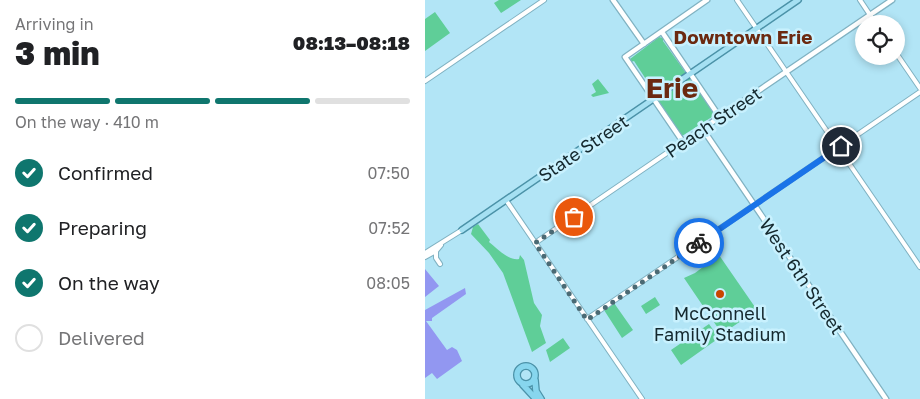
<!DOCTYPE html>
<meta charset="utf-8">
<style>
:root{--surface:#fff;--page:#f6f6f6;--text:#202124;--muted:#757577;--line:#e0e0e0;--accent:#0f766e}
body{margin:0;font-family:"Golos Text",sans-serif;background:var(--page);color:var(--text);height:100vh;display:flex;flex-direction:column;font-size:19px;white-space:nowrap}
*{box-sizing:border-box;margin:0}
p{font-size:16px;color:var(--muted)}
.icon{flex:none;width:28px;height:28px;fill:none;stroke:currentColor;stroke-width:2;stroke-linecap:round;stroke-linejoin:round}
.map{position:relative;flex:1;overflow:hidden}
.details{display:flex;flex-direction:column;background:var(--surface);width:425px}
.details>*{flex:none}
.tools{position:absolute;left:430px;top:15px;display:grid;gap:10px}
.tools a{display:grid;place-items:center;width:50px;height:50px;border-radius:50%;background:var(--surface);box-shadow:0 2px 8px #0003;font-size:25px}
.pin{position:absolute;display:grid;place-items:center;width:42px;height:42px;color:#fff;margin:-21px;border:2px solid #fff;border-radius:50%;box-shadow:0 1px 5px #0007}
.courier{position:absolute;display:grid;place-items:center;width:50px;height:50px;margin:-25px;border:4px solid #1a73e8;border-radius:50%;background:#fff;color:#222;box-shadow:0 1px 6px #0007}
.head em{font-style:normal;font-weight:800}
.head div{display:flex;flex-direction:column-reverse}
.head{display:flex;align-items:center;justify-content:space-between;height:85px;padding:0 15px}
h1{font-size:32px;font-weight:800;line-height:38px}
.bar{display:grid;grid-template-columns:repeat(4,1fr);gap:8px 5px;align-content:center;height:60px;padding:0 15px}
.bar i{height:6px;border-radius:4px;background:var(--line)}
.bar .current{background:var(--accent)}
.bar p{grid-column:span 4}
ol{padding:0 15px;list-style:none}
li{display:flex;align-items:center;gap:15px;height:55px}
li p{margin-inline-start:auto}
li .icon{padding:5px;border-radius:50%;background:var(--accent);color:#fff;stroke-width:4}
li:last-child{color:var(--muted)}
li i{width:28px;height:28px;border:2px solid var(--line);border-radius:50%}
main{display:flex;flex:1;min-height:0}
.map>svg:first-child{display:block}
.green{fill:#5fce98}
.water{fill:#9297f1}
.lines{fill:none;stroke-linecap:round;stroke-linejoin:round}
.tertiary-casing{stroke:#80b2c2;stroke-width:6}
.secondary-casing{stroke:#80b2c2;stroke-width:7}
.primary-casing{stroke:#4b92a8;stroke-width:8}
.trunk-casing{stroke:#4b92a8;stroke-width:8}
.tertiary{stroke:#fff;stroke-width:4}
.secondary{stroke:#fff;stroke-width:4.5}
.primary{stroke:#a5e0f2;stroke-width:5}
.trunk{stroke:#87d6ee;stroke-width:5.5}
.done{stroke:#4b6a74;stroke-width:5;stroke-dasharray:0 9}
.route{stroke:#1a73e8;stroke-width:6}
.poi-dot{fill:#ca4500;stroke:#c8f1fe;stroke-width:2}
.labels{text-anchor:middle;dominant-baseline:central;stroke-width:5;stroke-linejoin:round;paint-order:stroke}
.street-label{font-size:18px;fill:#14282e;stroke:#c8f1fe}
.poi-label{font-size:18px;fill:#14282e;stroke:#c8f1fe}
.neighbourhood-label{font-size:19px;font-weight:bold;fill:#6b2910;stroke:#c8f1fe}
.town-label{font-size:28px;font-weight:bold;fill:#6b2910;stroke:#c8f1fe}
</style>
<main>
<section class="details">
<div class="head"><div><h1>3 min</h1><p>Arriving in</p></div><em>08:13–08:18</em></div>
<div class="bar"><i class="current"></i><i class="current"></i><i class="current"></i><i></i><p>On the way · 410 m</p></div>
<ol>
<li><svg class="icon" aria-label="check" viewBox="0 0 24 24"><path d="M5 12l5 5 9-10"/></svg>Confirmed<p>07:50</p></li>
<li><svg class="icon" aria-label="check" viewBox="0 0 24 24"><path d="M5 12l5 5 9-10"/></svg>Preparing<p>07:52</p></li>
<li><svg class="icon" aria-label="check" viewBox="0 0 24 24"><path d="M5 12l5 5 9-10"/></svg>On the way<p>08:05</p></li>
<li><i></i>Delivered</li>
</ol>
</section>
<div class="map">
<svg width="495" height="399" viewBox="0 0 495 399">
<rect width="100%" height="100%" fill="#b2e5f6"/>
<!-- green -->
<path class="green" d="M74,0H96L76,13L69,3Z
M10,12L25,33L0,51V19Z
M234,37L238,38V41L261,73L229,95L227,92L228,90L209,61L206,62L205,59Z
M265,78L290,115L257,136L233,101Z
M173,79L184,93L168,97L166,95L171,92L167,84Z
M53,224L65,240L64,242C72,248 83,261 94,259L95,255L99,260L109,303L117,315L115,326L121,343L107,352L78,273L64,253L46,234L48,227Z
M294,255L332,310L297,334L259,278L270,273Z
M230,297L235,305L221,314L216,306Z
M189,303L208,330L197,338L179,310Z
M284,324L294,338L256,365L246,350Z
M138,338L145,348L125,362L121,350Z"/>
<!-- water -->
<path class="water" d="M0,269L14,286L0,297Z
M40,288L41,294L7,318V321H1L22,350L27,347L32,350L37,361L12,379L7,373L0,378V310Z"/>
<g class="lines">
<!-- tertiary casing -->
<g class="tertiary-casing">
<path id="tertiary" d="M312,0L495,267
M435,0L451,24
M471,53L495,88
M0,81L119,0
M81,200L217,399
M110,243L258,142
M11,251V258L15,264
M0,253L37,230
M0,257L11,251L16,245
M162,319L495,92"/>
</g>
<!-- secondary casing -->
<g class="secondary-casing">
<path id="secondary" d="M188,0L219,44
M282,0L200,57L258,142L467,0
M237,32L294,116
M277,128L461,399"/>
</g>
<!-- primary casing -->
<g class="primary-casing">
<path id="primary" d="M37,230L373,0"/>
</g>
<!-- trunk casing -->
<g class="trunk-casing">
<path id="trunk" d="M92 375a9 9 0 1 1 18 0a9 9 0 1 1-18 0Z
M110,380L111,391L116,399
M98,385L111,399"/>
</g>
<!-- tertiary -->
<use href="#tertiary" class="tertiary"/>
<!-- secondary -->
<use href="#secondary" class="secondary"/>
<!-- primary -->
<use href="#primary" class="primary"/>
<!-- trunk -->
<use href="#trunk" class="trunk"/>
</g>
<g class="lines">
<!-- done -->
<path class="done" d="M149,217L110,243L162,320L274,243"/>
<!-- route -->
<path class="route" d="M274,243L416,146"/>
</g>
<!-- markers -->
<circle class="poi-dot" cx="295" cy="294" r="5"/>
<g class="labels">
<!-- street labels -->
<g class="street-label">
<text transform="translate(288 122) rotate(-34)">Peach Street</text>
<text transform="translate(158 148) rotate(-34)">State Street</text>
<text transform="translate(377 276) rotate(56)">West 6th Street</text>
</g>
<!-- poi labels -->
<g class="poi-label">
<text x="295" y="313">McConnell<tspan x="295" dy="21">Family Stadium</tspan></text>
</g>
<!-- neighbourhood labels -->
<g class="neighbourhood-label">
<text x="318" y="36">Downtown Erie</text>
</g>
<!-- town labels -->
<g class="town-label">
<text x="247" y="87">Erie</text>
</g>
</g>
</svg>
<div class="tools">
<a><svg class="icon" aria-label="locate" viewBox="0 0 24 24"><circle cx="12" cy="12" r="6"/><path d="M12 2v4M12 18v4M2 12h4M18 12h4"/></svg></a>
</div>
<div class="pin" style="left:149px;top:217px;background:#ea580c"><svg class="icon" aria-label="bag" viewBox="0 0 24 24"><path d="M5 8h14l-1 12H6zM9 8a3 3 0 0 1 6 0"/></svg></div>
<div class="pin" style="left:416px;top:146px;background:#1f2937"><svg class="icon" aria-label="home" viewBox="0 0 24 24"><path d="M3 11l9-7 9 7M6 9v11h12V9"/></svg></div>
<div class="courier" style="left:274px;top:243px"><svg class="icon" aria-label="bike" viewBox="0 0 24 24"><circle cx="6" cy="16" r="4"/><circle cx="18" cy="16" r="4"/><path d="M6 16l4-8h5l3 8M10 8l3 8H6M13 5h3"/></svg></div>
</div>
</main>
